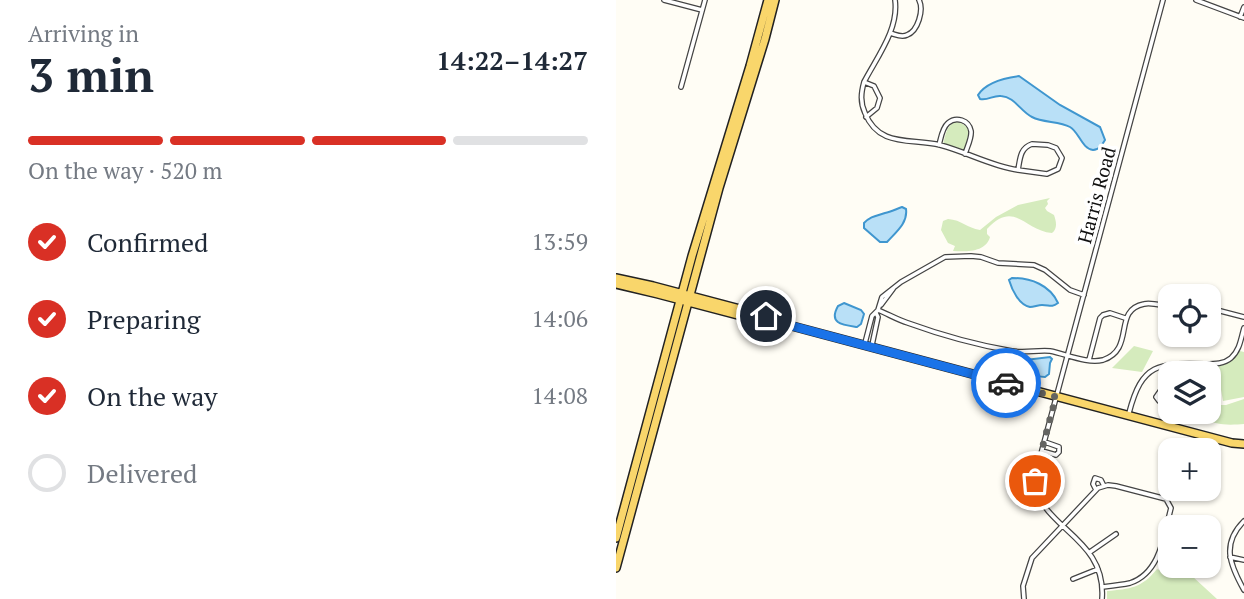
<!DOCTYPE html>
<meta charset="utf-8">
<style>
:root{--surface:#fff;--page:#f2f2f3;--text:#1f2937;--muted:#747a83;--line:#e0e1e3;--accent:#d93025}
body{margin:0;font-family:"PT Serif",serif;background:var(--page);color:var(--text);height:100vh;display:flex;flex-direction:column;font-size:26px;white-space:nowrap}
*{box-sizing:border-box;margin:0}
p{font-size:23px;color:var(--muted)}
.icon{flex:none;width:38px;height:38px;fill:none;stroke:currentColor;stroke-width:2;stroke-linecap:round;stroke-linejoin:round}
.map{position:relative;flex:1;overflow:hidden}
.details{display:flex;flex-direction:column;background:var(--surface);width:616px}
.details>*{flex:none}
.controls{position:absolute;left:542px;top:284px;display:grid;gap:14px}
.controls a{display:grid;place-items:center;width:63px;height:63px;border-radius:14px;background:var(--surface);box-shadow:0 2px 5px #0004;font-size:35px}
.pin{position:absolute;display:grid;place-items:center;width:60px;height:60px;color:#fff;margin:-30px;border:4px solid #fff;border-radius:50%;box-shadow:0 2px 7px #0007}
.courier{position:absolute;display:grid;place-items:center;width:70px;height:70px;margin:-35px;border:5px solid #1a73e8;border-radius:50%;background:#fff;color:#222;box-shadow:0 2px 9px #0007}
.overview em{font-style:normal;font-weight:700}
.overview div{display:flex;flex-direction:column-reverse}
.overview{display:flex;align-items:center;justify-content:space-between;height:119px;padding:0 28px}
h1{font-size:46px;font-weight:700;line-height:52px}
.bar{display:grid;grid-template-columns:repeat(4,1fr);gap:10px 7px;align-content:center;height:84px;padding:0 28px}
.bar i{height:9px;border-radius:5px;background:var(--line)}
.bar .active{background:var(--accent)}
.bar p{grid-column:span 4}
ol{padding:0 28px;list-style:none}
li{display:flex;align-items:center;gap:21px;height:77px}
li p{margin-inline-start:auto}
li .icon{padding:7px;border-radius:50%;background:var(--accent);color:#fff;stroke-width:4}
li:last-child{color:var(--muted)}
li i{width:38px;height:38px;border:4px solid var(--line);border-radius:50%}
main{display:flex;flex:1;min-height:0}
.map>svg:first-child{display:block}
.green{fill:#d5ebbd}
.water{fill:#b9e0f7;stroke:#3f96cf;stroke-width:2}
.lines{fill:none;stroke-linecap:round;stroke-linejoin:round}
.street-casing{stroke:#444;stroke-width:6}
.primary-casing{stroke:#222;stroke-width:10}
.street{stroke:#fff;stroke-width:3.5}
.primary{stroke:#f9d66b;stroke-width:7}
.done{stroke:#646461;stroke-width:7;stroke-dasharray:0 12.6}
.route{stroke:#1a73e8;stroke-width:9}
.labels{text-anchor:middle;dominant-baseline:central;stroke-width:7;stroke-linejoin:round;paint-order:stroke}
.street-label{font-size:19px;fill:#111;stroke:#fff}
</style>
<main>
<section class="details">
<div class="overview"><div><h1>3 min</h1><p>Arriving in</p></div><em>14:22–14:27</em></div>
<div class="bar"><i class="active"></i><i class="active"></i><i class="active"></i><i></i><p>On the way · 520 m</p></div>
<ol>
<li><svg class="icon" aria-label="check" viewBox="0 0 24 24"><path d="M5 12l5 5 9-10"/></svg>Confirmed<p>13:59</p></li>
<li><svg class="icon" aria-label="check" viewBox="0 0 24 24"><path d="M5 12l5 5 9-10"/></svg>Preparing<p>14:06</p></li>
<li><svg class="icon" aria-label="check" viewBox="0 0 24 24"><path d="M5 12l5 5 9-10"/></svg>On the way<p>14:08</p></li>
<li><i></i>Delivered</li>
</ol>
</section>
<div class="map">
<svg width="628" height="599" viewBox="0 0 628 599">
<rect width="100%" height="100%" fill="#fffdf5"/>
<!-- green -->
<path class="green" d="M341,121L352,127L353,132L348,151L327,144C330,134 330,125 341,121Z
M434,198L431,201L432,204L429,208L431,211L438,215C440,221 442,228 436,233C408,231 399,199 371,229V234L374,237C370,252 351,252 337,251L339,246L332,243L325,230L327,221L332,219C346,220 351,228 364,230L380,217L402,205Z
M518,346L537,351L526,372L496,368Z
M624,351L628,352V397L607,401L601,367C611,364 618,360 624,351Z
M628,399V424C615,425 597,426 587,417L588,411H593V405H610Z
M541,569L554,575L565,572L576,576L601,599H491V591C514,589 526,588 541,569Z"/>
<!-- water -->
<path class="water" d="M403,76L444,105L484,127L489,140C486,145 483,150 477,150C466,149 463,132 454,127C443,121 427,123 416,117C404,111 399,97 385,96C377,95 372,101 364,99L362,95C370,82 388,78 403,76Z
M286,207L290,209C292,223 280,232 271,242H264L248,228V223C255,216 260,216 269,213C275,212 280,209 286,207Z
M396,278C415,278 434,285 442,303C435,308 434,305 426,305C422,305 418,307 414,307C403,305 396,290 393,280Z
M228,303L245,310L248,314L245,324L241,327C227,325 212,324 222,306Z
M434,357L436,359L434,363L433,374L429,377C420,377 414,374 406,371C400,369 394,369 389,367L386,361L391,358L401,361Z"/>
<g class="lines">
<!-- street casing -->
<g class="street-casing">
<path id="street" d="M48,0L86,10
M279,0C283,29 261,57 248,82C245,93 244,102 249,113C263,148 295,138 324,145C351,152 375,166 402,170
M580,0L628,18
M624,17L628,7
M274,33C279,34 285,38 291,35C302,31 308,10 303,0
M248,82L258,86L264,98L261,108L250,117
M65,87L89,0
M416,144L432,145L440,148L446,158L442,169L431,174L402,170C404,159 404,148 416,144Z
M323,145C325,138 326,128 332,123C340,116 353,120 355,131C356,138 351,147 349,154
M265,305L277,289
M593,308L628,317
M262,310C272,314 282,320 292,323C325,335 361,345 396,351C409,353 421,350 434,351C450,354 471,364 487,360C520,349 496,310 528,304C536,302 546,306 555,307
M249,343L256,316L262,310L266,297L285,282L329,257L355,256L365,257L382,263L418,265L429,270L454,290L468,295
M256,345L262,317L260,313
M473,360L484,318L487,315L494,313L509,318
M588,373V364
M555,385L547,387L540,397L543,401L555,404
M513,413C526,363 542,363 589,364C599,364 608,364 615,358C624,350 625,338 628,328
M426,451L440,455L443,452V447L429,442
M480,490L477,484L479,478L485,480L488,486
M628,521C605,544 614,565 628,590
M474,552L500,534
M614,557L628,560
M457,579L482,569
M408,599L407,586L416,558L482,488L492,485L500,486L550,499L555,508C548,534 545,573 514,583C505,585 495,586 486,587
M486,599C491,534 418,528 419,476L547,0"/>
</g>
<!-- primary casing -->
<g class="primary-casing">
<path id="primary" d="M0,278L37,286L158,318L161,322L616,443L628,444
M0,284L42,294L156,324L161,322
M0,538L76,256L134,66L152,0
M0,568L103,188L149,39L159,0"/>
</g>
<!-- street -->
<use href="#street" class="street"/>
<!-- primary -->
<use href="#primary" class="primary"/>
</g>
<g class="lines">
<!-- done -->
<path class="done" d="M390,383L440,397L419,475V481"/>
<!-- route -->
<path class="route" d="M150,316L158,318L161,322L390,383"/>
</g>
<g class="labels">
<!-- street labels -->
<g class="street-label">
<text transform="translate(480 195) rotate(-75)">Harris Road</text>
</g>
</g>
</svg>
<div class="controls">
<a><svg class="icon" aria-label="locate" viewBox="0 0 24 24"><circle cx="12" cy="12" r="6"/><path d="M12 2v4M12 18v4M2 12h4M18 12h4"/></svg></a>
<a><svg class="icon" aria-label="layers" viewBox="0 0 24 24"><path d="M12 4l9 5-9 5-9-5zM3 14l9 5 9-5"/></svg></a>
<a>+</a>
<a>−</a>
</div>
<div class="pin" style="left:419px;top:481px;background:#ea580c"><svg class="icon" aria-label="bag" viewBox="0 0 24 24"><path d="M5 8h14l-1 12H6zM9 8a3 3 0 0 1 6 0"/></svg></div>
<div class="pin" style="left:150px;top:316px;background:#1f2937"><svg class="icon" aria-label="home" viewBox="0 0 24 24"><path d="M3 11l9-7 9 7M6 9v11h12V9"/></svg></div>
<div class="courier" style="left:390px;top:383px"><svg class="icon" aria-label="car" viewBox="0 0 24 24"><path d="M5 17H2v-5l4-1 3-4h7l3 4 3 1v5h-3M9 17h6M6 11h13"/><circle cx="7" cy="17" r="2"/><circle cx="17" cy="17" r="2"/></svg></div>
</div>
</main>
